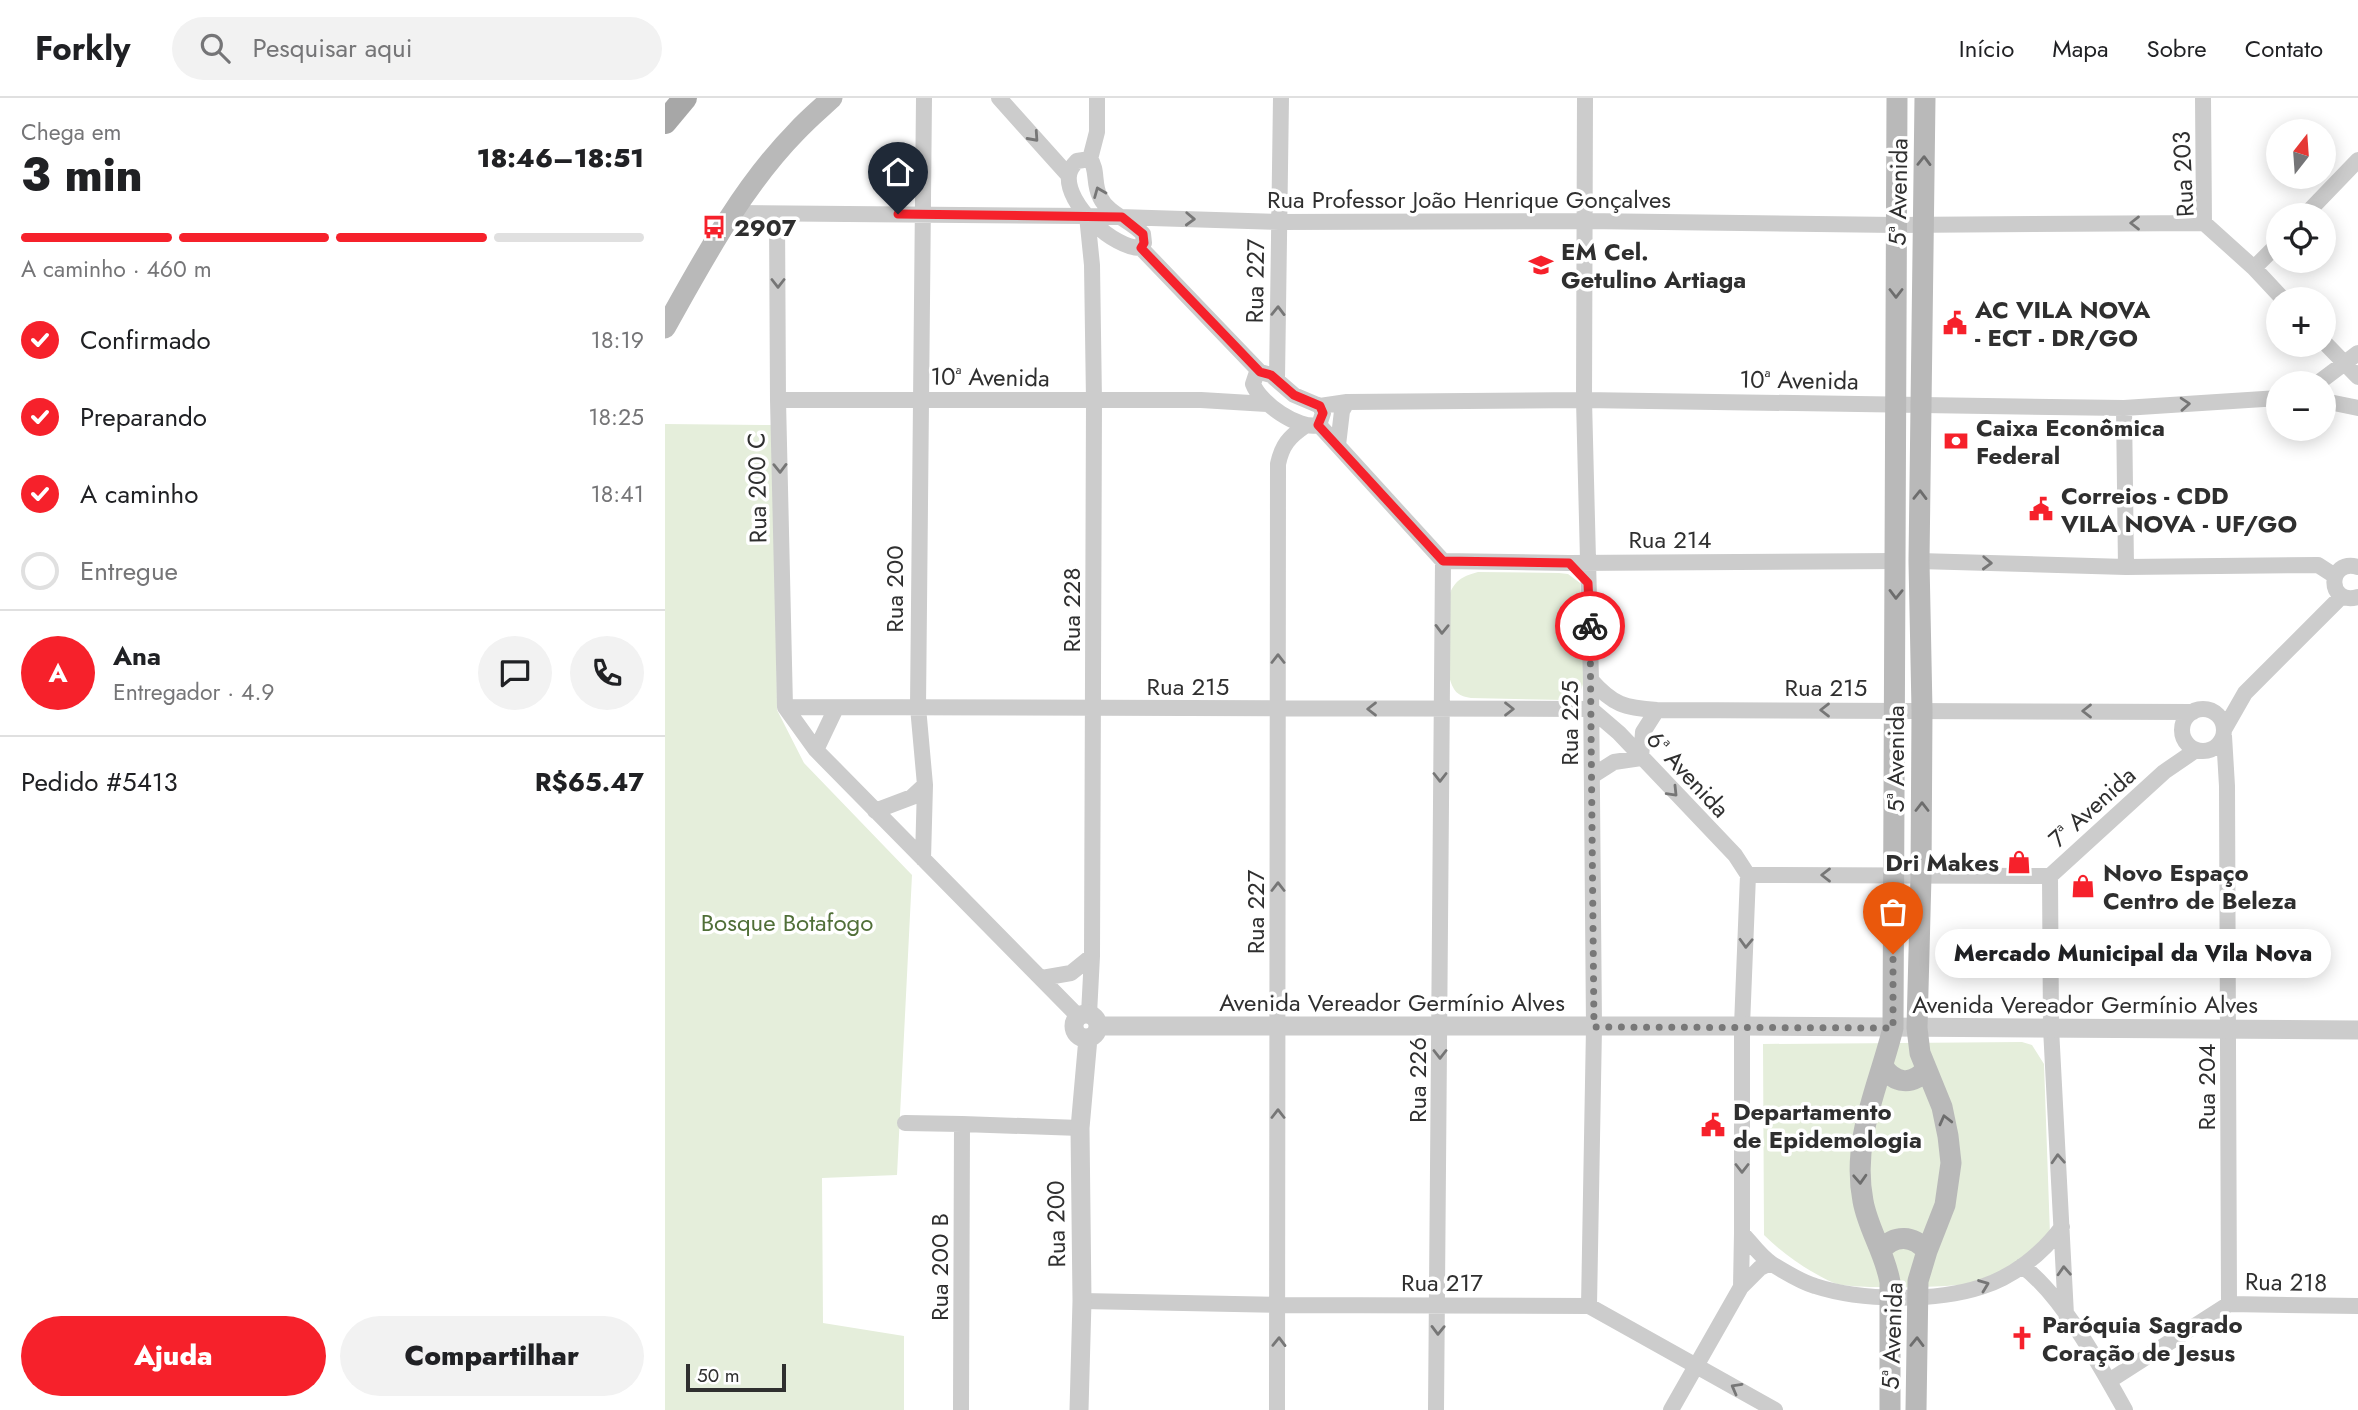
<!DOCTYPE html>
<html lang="pt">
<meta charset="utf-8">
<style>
:root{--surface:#fff;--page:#f2f2f2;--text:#202124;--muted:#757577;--line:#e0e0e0;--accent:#f6212b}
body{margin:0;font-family:Jost,sans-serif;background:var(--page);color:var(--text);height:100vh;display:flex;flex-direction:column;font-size:26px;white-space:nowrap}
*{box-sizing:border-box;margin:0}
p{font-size:23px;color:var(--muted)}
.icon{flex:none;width:38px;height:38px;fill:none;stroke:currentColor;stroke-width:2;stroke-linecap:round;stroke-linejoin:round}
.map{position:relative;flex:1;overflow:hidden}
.sheet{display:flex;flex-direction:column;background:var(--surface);width:665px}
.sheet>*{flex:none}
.needle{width:46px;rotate:17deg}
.fabs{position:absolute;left:1601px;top:21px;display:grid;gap:14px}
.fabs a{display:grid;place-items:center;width:70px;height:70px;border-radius:50%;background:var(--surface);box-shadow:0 4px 18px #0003;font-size:35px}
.scale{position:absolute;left:21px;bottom:18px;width:100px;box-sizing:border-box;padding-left:7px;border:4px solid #2f2f2f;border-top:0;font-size:19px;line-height:24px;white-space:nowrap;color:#2f2f2f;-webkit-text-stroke:5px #fff;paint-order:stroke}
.pin{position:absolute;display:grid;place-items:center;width:60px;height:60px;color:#fff;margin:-72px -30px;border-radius:50% 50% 50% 0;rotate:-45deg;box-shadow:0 0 7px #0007}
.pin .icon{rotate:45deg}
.courier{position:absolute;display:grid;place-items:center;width:70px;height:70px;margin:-35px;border:5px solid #f6212b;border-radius:50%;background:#fff;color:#222;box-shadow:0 2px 9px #0007}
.bubble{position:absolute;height:49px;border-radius:24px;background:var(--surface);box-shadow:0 4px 18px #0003;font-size:23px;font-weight:800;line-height:49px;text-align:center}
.headline em{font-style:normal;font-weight:800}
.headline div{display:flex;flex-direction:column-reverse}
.headline{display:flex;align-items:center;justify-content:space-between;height:119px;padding:0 21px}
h1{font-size:46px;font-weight:800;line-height:52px}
.bar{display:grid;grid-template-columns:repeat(4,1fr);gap:10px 7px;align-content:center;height:84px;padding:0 21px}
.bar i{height:9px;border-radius:5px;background:var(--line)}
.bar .selected{background:var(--accent)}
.bar p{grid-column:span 4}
.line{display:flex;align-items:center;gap:18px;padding:0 21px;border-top:2px solid var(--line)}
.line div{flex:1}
.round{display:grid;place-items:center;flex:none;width:74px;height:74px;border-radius:37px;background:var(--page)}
ol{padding:0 21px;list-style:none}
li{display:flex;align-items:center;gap:21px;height:77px}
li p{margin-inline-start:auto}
li .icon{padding:7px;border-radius:50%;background:var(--accent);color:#fff;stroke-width:4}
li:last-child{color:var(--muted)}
li i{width:38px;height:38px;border:4px solid var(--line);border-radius:50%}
.cta{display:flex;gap:14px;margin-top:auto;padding:14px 21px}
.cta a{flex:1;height:80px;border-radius:42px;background:var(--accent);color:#fff;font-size:28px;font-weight:800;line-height:80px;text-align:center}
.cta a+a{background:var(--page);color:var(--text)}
header{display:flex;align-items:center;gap:42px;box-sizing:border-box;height:98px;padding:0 35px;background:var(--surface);border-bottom:2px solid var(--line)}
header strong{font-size:33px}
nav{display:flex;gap:38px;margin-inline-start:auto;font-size:24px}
.search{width:490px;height:63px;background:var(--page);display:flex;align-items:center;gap:18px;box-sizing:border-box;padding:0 24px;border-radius:38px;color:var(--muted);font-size:26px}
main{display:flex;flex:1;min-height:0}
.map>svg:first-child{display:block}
.green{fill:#e5eedb}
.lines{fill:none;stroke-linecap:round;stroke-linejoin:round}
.minor{stroke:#ccc;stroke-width:16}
.tertiary{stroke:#ccc;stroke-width:19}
.secondary{stroke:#b9b9b9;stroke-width:21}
.primary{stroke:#a7a7a7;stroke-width:24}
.oneway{stroke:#767676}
.oneway2{stroke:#6d6d6d}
.done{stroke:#787878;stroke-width:7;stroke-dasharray:0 12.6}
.route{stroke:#f6212b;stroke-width:9}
.labels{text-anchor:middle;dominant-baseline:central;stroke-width:7;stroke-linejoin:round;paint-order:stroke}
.street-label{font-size:24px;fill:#2f2f2f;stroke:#fff}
.poi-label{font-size:24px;font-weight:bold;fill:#2f2f2f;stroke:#fff;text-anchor:start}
.park-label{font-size:24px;fill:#506f38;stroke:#fff}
</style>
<header>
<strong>Forkly</strong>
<div class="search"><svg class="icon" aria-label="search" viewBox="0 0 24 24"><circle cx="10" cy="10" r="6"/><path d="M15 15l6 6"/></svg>Pesquisar aqui</div>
<nav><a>Início</a><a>Mapa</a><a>Sobre</a><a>Contato</a></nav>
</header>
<main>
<section class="sheet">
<div class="headline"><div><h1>3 min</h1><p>Chega em</p></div><em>18:46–18:51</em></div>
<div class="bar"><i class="selected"></i><i class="selected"></i><i class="selected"></i><i></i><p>A caminho · 460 m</p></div>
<ol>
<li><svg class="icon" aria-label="check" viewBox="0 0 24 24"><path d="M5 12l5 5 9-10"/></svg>Confirmado<p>18:19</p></li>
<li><svg class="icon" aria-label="check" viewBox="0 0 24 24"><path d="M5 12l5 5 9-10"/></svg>Preparando<p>18:25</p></li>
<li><svg class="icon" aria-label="check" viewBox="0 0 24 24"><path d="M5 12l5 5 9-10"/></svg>A caminho<p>18:41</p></li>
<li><i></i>Entregue</li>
</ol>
<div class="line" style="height:126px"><b class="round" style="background:var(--accent);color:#fff">A</b><div><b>Ana</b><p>Entregador · 4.9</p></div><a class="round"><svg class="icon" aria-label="chat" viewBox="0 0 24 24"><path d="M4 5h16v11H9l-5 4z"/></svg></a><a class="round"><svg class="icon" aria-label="phone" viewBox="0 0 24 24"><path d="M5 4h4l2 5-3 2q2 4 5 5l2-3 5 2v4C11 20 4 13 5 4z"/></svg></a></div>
<div class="line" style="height:91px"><div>Pedido #5413</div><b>R$65.47</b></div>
<div class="cta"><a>Ajuda</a><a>Compartilhar</a></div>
</section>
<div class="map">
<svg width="1693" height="1312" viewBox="0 0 1693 1312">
<rect width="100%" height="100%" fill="#fff"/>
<!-- green -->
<path class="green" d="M0,326L110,327L112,612L139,665L247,777L232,1077L157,1080L158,1225L239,1238V1312H0Z
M813,474L894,475L903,476L915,485L919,582C916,595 913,599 900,602L806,600C792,598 788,593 784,578L785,495C791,481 799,478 813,474Z
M1357,944L1367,947L1379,966L1385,1137C1368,1154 1336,1175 1313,1184C1296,1190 1185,1192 1169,1185C1144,1174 1118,1156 1099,1137L1098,946Z"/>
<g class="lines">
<!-- minor -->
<path class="minor" d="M334,0L404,78
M920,0L919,302L926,582L929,929L924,1208
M1538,0L1539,125L1589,170L1618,201
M425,61L412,63C408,67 405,71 404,77C400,106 449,151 476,150L595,274L606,277L629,297L655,308L658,315L654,327C633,332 595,305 588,286L591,277L595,274
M425,61C433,71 428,86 435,99C443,116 465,122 478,136L479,145L476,150
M425,61L432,34V0
M69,115L422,118L614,124L920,123L1231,127L1539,125
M112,117L113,302L120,609L151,652L413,918
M1640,117L1693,62
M422,118L427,167L429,303L427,858L424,916
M1589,170L1614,145
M1659,244L1693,279
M612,281L616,0
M1653,285L1693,255
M113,302H536L602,306
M1659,303L1693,310
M655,308L682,304L919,302L1459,310L1614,300
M1459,310L1461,469
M654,327L778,463
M673,347L677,313L682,304
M778,463L904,465L1231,463
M1254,463L1461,469L1653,467L1670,478
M1693,469C1662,460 1661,508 1693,499
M926,582C948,607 960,610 992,612L1528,614
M120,609L926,611
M1517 632a21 21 0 1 1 42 0a21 21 0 1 1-42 0Z
M926,611L954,635L1070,757L1083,777
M1560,630L1580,595L1677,498
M1559,638L1562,688L1564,1206
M151,652L171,610
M927,678L949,664L976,660L978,634L992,612
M210,713L247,699L260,687
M258,761L260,687L253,609L259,0
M1083,777L1077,928V1135C1086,1145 1096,1159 1107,1166C1120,1174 1136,1184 1150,1188C1196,1203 1270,1204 1316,1189C1348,1179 1377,1156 1397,1129
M1083,777L1385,778
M1385,778L1386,930L1401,1217
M1385,778L1499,674L1531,652
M377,880L406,875L427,858
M240,1025L297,1026
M1357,1168C1396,1196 1436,1269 1460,1312
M1076,1189L1077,1135
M417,1203L614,1207L924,1208L1110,1312
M1444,1283L1564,1206L1693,1208
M296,1312L297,1026L415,1030
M612,1312L613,366C617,347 624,339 640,328
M771,1312L778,463
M1006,1312L1076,1189L1095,1170L1105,1165"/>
<!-- tertiary -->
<path class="tertiary" d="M409 928a12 12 0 1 1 24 0a12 12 0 1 1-24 0Z
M433,928H1077L1693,932
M414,1312L417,1203L415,1030L423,940"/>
<!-- secondary -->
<path class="secondary" d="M0,230C38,162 77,89 132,33C143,21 155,11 167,0
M1218,968C1229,986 1248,988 1261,971
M1216,1152C1230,1136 1248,1137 1262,1153
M1225,1312V1184C1220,1155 1203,1131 1198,1103C1186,1041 1214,988 1228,930L1232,0
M1251,1312L1253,1183L1262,1153L1280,1107L1286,1065L1283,1038L1277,1009L1255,955L1252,930L1256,778L1257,612L1254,463L1260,0"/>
<!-- primary -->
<path class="primary" d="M0,24L20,0"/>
</g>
<!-- one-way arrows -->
<defs><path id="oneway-chevron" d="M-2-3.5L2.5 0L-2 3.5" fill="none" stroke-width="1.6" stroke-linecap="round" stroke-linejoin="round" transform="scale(1.75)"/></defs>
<g class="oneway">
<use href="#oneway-chevron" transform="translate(369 39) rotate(48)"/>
<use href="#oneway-chevron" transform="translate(434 94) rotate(-112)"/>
<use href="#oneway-chevron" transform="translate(525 121) rotate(2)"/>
<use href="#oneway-chevron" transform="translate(1470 125) rotate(180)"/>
<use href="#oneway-chevron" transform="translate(113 185) rotate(90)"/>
<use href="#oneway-chevron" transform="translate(613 213) rotate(-89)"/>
<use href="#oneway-chevron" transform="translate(1520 306) rotate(-4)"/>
<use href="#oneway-chevron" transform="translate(115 370) rotate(89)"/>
<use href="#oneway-chevron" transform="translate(1322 465) rotate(2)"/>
<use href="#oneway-chevron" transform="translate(777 531) rotate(91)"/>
<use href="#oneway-chevron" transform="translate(613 561) rotate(-90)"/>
<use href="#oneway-chevron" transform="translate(707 611) rotate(-180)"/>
<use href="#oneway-chevron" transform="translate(844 611)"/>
<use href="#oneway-chevron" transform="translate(1160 612) rotate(180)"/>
<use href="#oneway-chevron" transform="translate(1422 613) rotate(-180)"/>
<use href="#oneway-chevron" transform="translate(775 679) rotate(90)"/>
<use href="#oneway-chevron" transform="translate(1008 694) rotate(46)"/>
<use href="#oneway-chevron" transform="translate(1161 777) rotate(-180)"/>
<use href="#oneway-chevron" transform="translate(613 789) rotate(-90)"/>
<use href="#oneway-chevron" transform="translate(1081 845) rotate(92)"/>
<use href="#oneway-chevron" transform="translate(775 956) rotate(90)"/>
<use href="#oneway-chevron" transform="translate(613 1016) rotate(-90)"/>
<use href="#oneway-chevron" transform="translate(1393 1061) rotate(-93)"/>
<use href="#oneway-chevron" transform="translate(1077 1070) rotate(90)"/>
<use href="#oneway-chevron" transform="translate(1399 1173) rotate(-93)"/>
<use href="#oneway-chevron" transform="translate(1319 1187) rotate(-21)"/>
<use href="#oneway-chevron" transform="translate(773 1232) rotate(91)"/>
<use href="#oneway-chevron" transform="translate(614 1244) rotate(-89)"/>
<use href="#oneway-chevron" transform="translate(1071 1290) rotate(-151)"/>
</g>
<g class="oneway2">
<use href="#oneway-chevron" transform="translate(1259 63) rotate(-89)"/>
<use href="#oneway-chevron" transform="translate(1231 195) rotate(90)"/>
<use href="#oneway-chevron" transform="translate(1255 397) rotate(-89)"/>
<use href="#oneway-chevron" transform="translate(1231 496) rotate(91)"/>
<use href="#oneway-chevron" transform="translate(1257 709) rotate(-90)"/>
<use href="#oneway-chevron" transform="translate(1280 1022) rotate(-104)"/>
<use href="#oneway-chevron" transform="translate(1195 1081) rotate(87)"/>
<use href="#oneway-chevron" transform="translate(1252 1244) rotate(-89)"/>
</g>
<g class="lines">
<!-- done -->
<path class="done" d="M925,528L929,929L1228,930V856"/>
<!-- route -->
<path class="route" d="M233,116L457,119L478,136L479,145L476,150L595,274L606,277L629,297L655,308L658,315L653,327L778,463L904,465L923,485L925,528"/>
</g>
<!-- icons -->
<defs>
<g id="bus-bare" transform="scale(1.89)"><path d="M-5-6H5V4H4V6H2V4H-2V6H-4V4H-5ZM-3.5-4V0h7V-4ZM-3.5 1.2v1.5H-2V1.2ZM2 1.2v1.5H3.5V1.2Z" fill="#f6212b" stroke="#fff" stroke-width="2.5" paint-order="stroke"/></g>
<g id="school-bare" transform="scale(1.89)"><path d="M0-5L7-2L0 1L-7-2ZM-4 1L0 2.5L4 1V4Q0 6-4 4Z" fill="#f6212b" stroke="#fff" stroke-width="2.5" paint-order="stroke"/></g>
<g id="civic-bare" transform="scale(1.89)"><path d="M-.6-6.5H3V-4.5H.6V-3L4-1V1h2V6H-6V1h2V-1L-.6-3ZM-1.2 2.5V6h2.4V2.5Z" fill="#f6212b" stroke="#fff" stroke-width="2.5" paint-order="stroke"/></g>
<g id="bank-bare" transform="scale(1.89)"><path d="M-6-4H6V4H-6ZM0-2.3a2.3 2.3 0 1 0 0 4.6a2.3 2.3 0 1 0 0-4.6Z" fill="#f6212b" stroke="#fff" stroke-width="2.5" paint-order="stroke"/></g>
<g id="shop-bare" transform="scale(1.89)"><path d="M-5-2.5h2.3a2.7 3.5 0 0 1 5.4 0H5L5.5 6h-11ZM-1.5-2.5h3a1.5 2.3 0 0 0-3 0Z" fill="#f6212b" stroke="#fff" stroke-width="2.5" paint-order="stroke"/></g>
<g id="church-bare" transform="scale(1.89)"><path d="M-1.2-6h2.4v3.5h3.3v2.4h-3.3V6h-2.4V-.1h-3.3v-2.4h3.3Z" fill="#f6212b" stroke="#fff" stroke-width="2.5" paint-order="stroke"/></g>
</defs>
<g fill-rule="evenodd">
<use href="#bus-bare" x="49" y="129"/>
<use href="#school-bare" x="876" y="167"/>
<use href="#civic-bare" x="1290" y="225"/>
<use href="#bank-bare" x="1291" y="343"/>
<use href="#civic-bare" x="1376" y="411"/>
<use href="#shop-bare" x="1354" y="764"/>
<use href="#shop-bare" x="1418" y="788"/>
<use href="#civic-bare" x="1048" y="1027"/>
<use href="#church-bare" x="1357" y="1240"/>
</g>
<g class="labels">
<!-- street labels -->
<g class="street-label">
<text transform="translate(1518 76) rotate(-93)">Rua 203</text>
<text transform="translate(1233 94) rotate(-89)">5ª Avenida</text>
<text x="804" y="101">Rua Professor João Henrique Gonçalves</text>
<text transform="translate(590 183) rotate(-89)">Rua 227</text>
<text transform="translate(325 279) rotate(1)">10ª Avenida</text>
<text transform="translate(1134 282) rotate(1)">10ª Avenida</text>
<text transform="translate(92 390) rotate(-91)">Rua 200 C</text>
<text x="1005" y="441">Rua 214</text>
<text transform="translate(229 491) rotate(-90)">Rua 200</text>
<text transform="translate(406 512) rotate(-90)">Rua 228</text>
<text x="523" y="588">Rua 215</text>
<text x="1161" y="589">Rua 215</text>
<text transform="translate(904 625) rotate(-90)">Rua 225</text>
<text transform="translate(1230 661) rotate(-90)">5ª Avenida</text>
<text transform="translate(1023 676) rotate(47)">6ª Avenida</text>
<text transform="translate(1427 709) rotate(-42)">7ª Avenida</text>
<text transform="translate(590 814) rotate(-90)">Rua 227</text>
<text x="727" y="904">Avenida Vereador Germínio Alves</text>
<text x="1420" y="906">Avenida Vereador Germínio Alves</text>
<text transform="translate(752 982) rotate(-90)">Rua 226</text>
<text transform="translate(1541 989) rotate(-90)">Rua 204</text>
<text transform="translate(391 1126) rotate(-91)">Rua 200</text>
<text transform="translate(274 1169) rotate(-90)">Rua 200 B</text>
<text x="777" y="1184">Rua 217</text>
<text transform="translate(1621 1184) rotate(1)">Rua 218</text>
<text transform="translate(1227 1238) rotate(-88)">5ª Avenida</text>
</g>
<!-- poi labels -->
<g class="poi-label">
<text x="69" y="129">2907</text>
<text x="896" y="153">EM Cel.<tspan x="896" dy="28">Getulino Artiaga</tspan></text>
<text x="1310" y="211">AC VILA NOVA<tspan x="1310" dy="28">- ECT - DR/GO</tspan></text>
<text x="1311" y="329">Caixa Econômica<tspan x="1311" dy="28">Federal</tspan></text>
<text x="1396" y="397">Correios - CDD<tspan x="1396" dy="28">VILA NOVA - UF/GO</tspan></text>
<text x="1334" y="764" text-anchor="end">Dri Makes</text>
<text x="1438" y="774">Novo Espaço<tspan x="1438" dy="28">Centro de Beleza</tspan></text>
<text x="1068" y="1013">Departamento<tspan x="1068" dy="28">de Epidemologia</tspan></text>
<text x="1377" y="1226">Paróquia Sagrado<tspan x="1377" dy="28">Coração de Jesus</tspan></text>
</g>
<!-- park labels -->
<g class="park-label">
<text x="122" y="824">Bosque Botafogo</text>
</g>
</g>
</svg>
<div class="fabs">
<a><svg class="needle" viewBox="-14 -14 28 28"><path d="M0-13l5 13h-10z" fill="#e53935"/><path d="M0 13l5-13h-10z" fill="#757577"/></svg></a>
<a><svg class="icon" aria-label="locate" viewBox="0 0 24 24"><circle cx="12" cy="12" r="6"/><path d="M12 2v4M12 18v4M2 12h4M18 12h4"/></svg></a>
<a>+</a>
<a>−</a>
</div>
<div class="scale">50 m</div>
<div class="pin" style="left:1228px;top:856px;background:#ea580c"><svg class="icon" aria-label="bag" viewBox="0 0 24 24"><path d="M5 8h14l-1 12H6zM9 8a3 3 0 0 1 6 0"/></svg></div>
<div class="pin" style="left:233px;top:116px;background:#1f2937"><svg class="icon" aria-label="home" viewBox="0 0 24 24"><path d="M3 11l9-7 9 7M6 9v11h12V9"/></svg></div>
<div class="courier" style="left:925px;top:528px"><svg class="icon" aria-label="bike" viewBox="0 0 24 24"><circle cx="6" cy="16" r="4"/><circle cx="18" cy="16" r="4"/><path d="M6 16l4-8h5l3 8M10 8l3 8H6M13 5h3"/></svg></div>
<div class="bubble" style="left:1270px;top:831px;width:396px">Mercado Municipal da Vila Nova</div>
</div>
</main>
